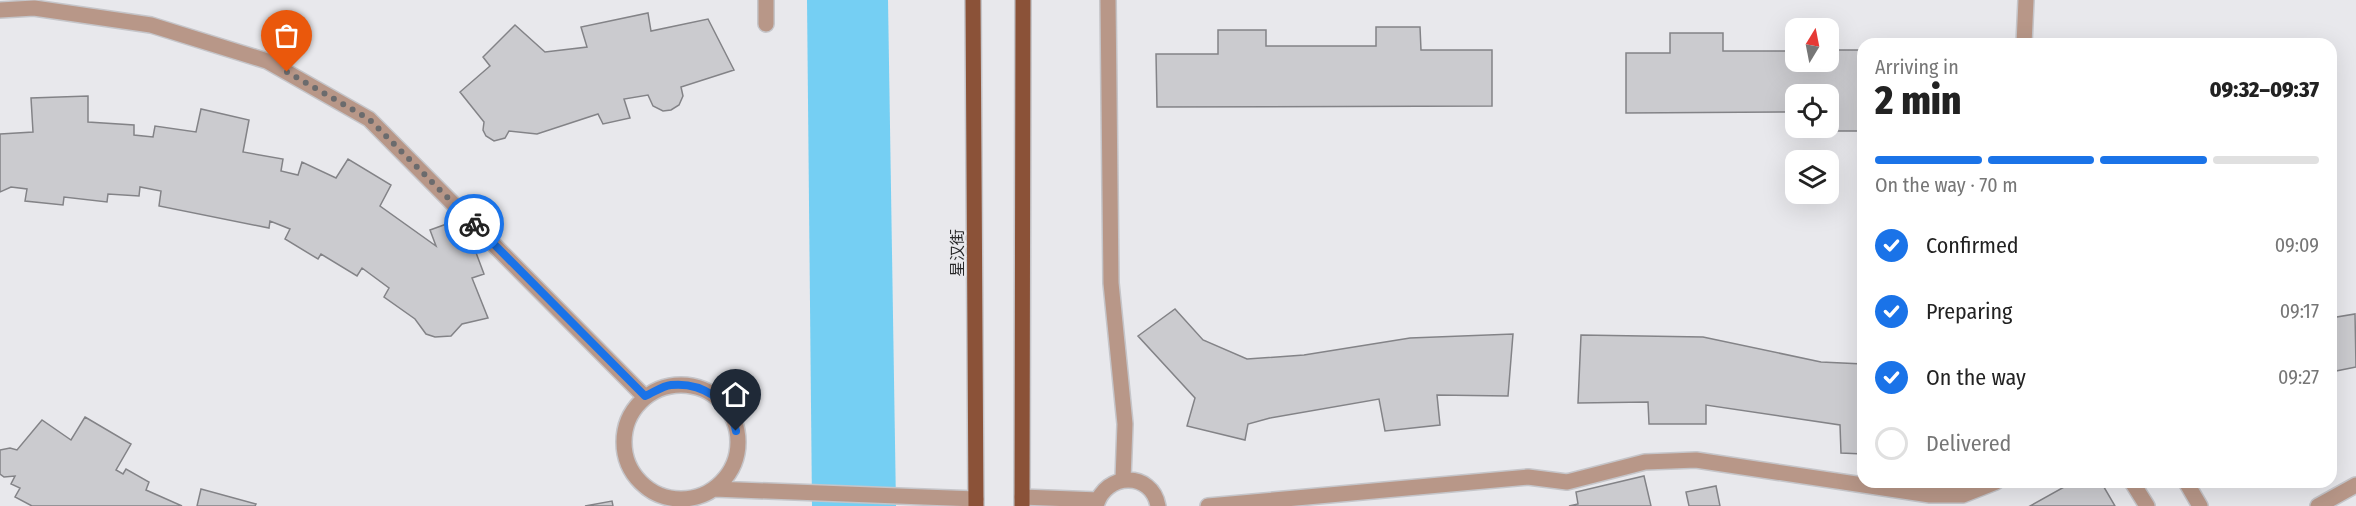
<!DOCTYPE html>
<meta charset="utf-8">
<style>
:root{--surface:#fff;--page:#f2f2f2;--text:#222;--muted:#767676;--line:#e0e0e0;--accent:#1a73e8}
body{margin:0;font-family:"Fira Sans Condensed","Noto Sans SC",sans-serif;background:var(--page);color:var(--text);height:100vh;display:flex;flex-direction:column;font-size:22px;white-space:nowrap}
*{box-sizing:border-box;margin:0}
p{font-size:20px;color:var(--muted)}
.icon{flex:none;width:33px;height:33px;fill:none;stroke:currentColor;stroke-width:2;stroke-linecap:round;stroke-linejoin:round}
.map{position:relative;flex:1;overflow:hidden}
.panel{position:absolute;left:1857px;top:38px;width:480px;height:450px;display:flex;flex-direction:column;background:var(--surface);border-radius:18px;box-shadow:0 6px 24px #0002}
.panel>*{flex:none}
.needle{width:39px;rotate:10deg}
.fabs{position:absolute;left:1785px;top:18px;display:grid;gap:12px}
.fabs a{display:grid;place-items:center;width:54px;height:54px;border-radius:12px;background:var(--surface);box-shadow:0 6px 24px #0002;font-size:30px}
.pin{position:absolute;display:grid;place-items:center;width:51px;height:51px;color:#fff;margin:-62px -26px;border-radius:50% 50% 50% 0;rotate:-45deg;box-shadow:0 0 6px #0007}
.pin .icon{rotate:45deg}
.courier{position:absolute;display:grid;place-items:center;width:60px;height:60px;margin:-30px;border:4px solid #1a73e8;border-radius:50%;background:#fff;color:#222;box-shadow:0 2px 8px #0007}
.head em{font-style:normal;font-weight:800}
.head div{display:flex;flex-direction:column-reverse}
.head{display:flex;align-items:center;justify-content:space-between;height:102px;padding:0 18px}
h1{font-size:39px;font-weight:800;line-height:45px}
.bar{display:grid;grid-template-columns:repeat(4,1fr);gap:9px 6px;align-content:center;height:72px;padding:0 18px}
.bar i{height:8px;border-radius:4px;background:var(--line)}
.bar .on{background:var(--accent)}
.bar p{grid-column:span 4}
ol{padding:0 18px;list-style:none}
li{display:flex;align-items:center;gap:18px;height:66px}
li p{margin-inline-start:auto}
li .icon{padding:6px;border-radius:50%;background:var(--accent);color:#fff;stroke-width:4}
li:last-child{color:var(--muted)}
li i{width:33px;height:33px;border:3px solid var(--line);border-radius:50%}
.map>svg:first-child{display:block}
.water{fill:#75cff3}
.building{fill:#cbcbcf;stroke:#838387;stroke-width:1.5}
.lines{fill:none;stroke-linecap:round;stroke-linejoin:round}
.minor-casing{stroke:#c5c5c9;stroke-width:18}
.major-casing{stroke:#c5c5c9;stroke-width:18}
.minor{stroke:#b89788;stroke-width:15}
.major{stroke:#8b5238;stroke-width:15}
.done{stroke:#6b6b6d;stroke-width:6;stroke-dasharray:0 10.8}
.route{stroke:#1a73e8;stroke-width:8}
.labels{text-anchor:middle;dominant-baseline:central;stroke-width:4.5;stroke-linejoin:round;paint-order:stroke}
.street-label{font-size:16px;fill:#272728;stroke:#e8e8ec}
</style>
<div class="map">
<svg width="2356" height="506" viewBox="0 0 2356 506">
<rect width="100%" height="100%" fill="#e8e8ec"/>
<!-- water -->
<path class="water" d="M807,0H888L896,506H812Z"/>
<!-- building -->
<path class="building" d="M648,13L651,31L708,19L734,70L681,87L683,96L679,105L671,110L663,111L653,106L648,95L624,99L630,118L603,124L598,114L537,134L509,131L505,138L494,141L486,136L483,130L484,122L460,92L490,66L483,57L515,25L545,52L587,47L581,27Z
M1376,27H1420L1421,50H1492V106L1157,107L1156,54H1218V30H1266V46H1376Z
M1670,33H1723V51H1796V62H1828V50H1863V131H1836L1837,112H1828V94H1796V112L1626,113V53H1670Z
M88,96V122L134,125V135L153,137L155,126L196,132L201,109L249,120L243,152L283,159L281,171L298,175L302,162L336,178L348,159L391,185L380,206L436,246L430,230L463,218L484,274L472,278L488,318L462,324L451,336L435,337L426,334L415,319L384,297L389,288L362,268L357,276L321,254L318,259L285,239L290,229L270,221L269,228L159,206L161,191L140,187L139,196L108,194L107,202L64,197L63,205L25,201L27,189L11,187L0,192V134L33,132L31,98Z
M1175,309L1203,340L1247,359L1304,355L1410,338L1513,334L1508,396L1437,395L1440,425L1385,431L1379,399L1270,418L1248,424L1245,440L1187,426L1195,398L1138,336Z
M2355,314L2356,367L2331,372V318Z
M1581,335L1703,337L1821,362L1863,364V454L1841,453L1840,425L1706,405V424H1649L1648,402L1578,403Z
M85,417L131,444L116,470L123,474L126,469L149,482L146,490L182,506H32L15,497L20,488L11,484L15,476L4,477L0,474V450L10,448L17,450L42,420L71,440Z
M1644,476L1651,506H1569L1578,504L1576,492Z
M2073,482H2101L2115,506H2030Z
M1716,486L1720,506H1689L1686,492Z
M201,489L256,504L255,506H197Z
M612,501L613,506H585Z"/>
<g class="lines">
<!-- minor casing -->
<g class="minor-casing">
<path id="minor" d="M766,0V24
M1108,0L1111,283L1125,424L1123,480
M0,10L34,8L151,25L267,61L369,119L645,397
M2024,44L2026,0
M624 442a57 57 0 1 1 114 0a57 57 0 1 1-114 0Z
M2132,482L2147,506
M2186,482L2200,506
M714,489L976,499
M1022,497L1098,500
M1096,506C1105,472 1152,471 1158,506
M1208,506L1528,477L1567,482L1645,462L1696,460L1930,495H1963L1996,482
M2318,506L2356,485"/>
</g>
<!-- major casing -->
<g class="major-casing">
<path id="major" d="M973,0L976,506
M1022,506L1023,0"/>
</g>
<!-- minor -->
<use href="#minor" class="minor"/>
<!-- major -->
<use href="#major" class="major"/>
</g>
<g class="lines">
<!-- done -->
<path class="done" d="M287,72L369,119L474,224"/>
<!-- route -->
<path class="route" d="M474,224L645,396C653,393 662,386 671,385C702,382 730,400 736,431"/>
</g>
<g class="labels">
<!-- street labels -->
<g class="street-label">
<text transform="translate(957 253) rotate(-90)">星汉街</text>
</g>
</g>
</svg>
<div class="fabs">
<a><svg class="needle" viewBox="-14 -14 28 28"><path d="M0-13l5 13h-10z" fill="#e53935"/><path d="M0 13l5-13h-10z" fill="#767676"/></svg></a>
<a><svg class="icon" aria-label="locate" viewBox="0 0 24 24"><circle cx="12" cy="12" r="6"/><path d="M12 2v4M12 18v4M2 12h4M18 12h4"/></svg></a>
<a><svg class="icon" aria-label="layers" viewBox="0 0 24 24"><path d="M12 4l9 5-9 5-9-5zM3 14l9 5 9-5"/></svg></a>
</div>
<div class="pin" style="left:287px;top:72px;background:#ea580c"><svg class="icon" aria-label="bag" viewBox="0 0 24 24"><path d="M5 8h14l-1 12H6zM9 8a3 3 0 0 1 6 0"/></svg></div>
<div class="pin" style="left:736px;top:431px;background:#1f2937"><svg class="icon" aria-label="home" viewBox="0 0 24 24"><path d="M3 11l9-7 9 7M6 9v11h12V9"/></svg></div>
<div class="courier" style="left:474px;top:224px"><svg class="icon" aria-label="bike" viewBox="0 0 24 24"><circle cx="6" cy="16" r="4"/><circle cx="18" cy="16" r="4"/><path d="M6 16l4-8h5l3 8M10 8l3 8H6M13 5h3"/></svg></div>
<section class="panel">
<div class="head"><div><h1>2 min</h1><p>Arriving in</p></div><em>09:32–09:37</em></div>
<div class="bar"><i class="on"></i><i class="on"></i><i class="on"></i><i></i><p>On the way · 70 m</p></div>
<ol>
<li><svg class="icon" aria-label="check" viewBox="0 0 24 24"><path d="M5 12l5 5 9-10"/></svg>Confirmed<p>09:09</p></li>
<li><svg class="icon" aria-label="check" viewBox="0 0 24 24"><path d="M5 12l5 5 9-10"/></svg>Preparing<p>09:17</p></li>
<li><svg class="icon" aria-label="check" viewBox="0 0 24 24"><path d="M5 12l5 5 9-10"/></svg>On the way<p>09:27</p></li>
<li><i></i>Delivered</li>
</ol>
</section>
</div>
